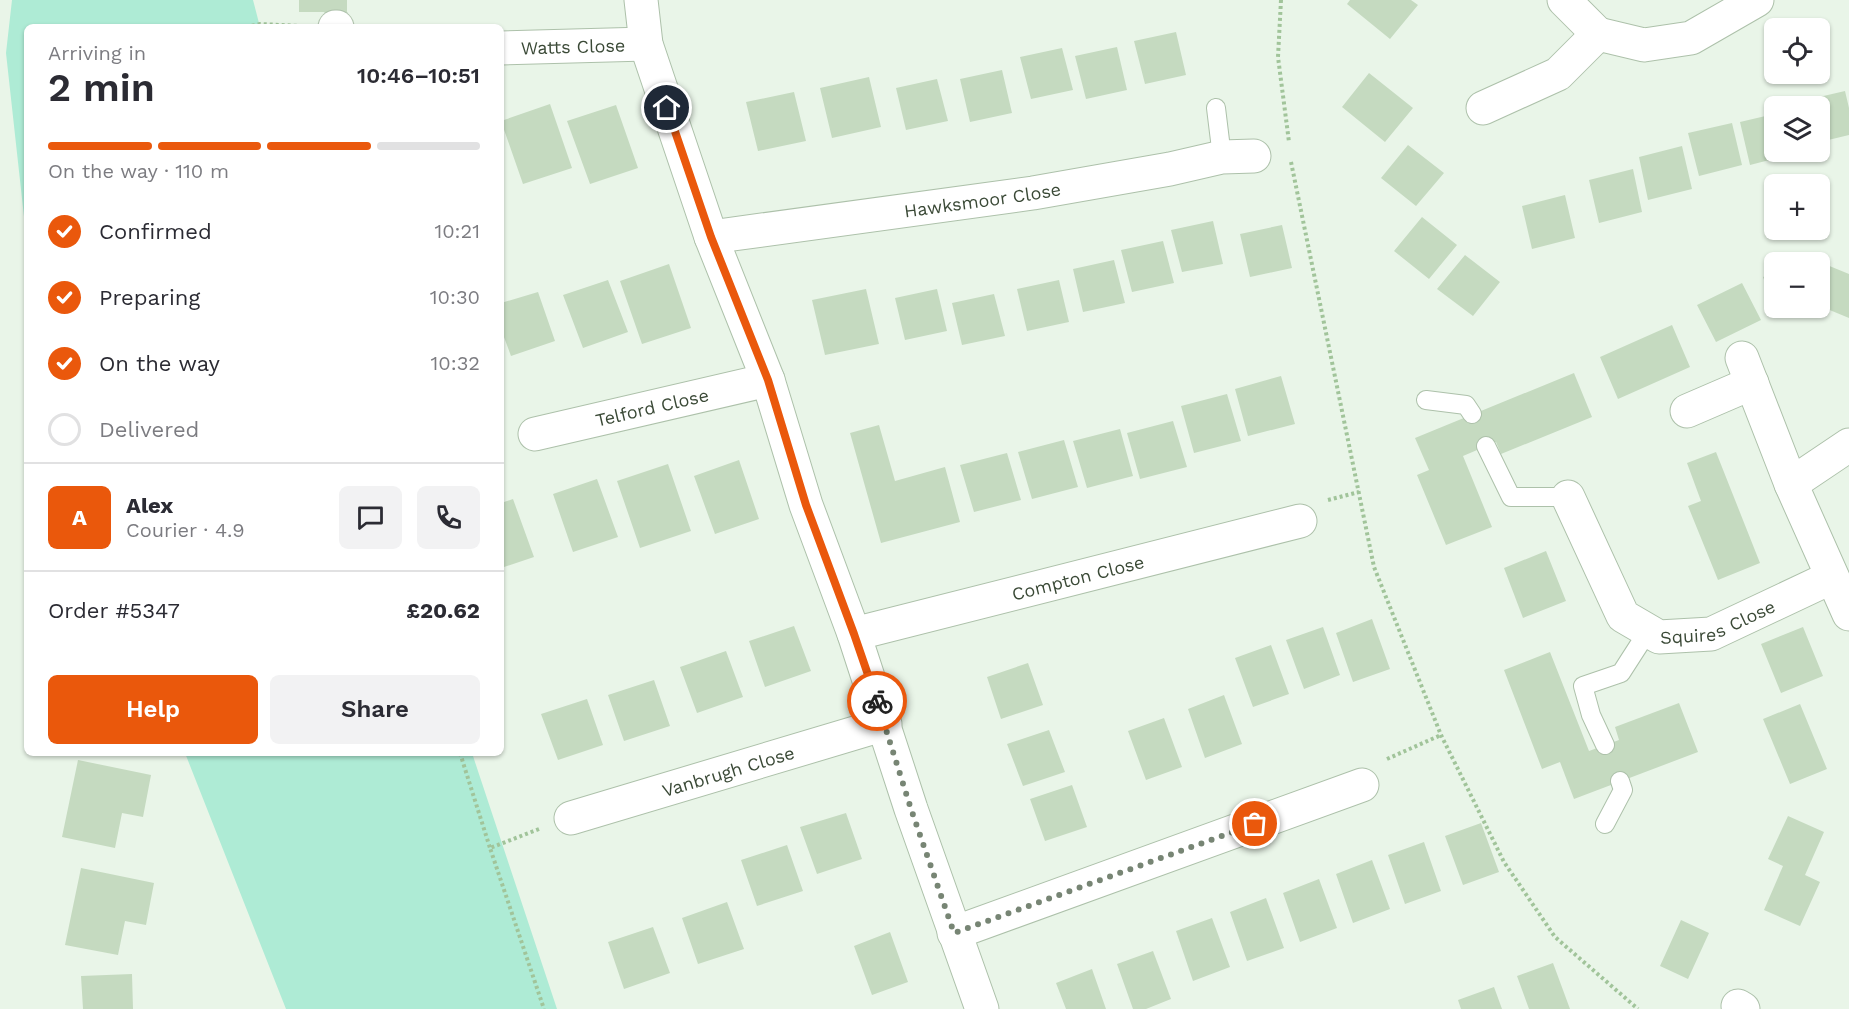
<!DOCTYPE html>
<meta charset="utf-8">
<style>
:root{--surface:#fff;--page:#f2f2f3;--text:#2b2b33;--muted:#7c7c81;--line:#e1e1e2;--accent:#ea580c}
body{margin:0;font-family:"Work Sans",sans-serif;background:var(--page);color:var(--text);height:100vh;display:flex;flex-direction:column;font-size:22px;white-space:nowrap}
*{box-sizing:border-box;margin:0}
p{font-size:20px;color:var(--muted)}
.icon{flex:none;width:33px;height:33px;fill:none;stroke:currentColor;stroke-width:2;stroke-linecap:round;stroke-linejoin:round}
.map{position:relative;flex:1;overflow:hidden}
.sheet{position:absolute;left:24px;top:24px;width:480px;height:732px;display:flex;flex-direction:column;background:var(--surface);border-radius:9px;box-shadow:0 2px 4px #0004}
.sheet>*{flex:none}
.fabs{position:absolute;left:1764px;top:18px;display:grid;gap:12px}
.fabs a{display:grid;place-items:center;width:66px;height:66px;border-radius:9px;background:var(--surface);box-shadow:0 2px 4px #0004;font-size:30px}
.pin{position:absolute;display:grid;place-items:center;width:51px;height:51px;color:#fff;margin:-26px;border:3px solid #fff;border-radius:50%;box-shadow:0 2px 6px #0007}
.courier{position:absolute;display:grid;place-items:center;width:60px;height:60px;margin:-30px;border:4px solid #ea580c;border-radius:50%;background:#fff;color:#222;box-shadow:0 2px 8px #0007}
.overview em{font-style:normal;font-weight:600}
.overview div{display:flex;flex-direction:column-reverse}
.overview{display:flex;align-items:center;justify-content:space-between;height:102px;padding:0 24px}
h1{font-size:39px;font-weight:600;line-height:45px}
.bar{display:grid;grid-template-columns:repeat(4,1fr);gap:9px 6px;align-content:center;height:72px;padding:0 24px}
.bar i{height:8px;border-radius:4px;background:var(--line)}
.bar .selected{background:var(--accent)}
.bar p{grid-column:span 4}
.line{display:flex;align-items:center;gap:15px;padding:0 24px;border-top:2px solid var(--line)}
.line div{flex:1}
.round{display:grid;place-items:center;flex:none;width:63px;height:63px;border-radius:9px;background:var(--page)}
ol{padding:0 24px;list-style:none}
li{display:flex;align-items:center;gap:18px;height:66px}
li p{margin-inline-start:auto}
li .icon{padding:6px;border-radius:50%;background:var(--accent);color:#fff;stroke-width:4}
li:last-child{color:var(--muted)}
li i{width:33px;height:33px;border:3px solid var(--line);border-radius:50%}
.cta{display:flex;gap:12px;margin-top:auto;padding:12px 24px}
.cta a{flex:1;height:69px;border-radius:9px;background:var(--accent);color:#fff;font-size:24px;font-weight:600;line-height:69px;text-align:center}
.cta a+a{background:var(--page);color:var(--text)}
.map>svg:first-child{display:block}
.green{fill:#aeebd5}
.building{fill:#c5dac0}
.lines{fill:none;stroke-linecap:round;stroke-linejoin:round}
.service-casing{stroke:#adc1aa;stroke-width:20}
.minor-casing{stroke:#adc1aa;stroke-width:35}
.path{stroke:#a1c49a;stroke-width:4;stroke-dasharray:3 3;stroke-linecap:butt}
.service{stroke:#fff;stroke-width:18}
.minor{stroke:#fff;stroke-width:33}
.done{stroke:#778574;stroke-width:6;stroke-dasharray:0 10.8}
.route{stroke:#ea580c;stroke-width:8}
.labels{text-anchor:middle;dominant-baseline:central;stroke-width:4.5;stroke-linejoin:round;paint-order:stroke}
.street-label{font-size:18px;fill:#3a4936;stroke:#fff}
</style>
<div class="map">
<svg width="1849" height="1009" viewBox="0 0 1849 1009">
<rect width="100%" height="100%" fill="#e9f5e8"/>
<!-- green -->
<path class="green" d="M12,0H253L260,27H27V244L6,53Z
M185,753H472L557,1009H286Z"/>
<!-- building -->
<path class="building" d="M299,0H347V12H299Z
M1350,0H1411L1418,5L1390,39L1347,4Z
M1176,32L1186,75L1145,84L1134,41Z
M1117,47L1127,90L1086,99L1075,56Z
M1062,48L1073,90L1031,99L1020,57Z
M1002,70L1012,113L970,122L960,79Z
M1369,73L1413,108L1385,142L1342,107Z
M869,77L881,127L832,138L820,88Z
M937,79L948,121L906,130L896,88Z
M1845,91L1849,108V135L1820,142V106H1803L1802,101Z
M794,92L806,141L758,151L746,102Z
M550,104L572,168L523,184L501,121Z
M616,105L638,168L590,184L567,121Z
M1774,114V152H1793V154L1750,165L1740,122Z
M1732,123L1742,165L1699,176L1688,133Z
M1408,145L1444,173L1416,206L1381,178Z
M1682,146L1692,189L1648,200L1639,157Z
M1633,169L1642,212L1599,223L1589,180Z
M1565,195L1575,238L1532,249L1522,206Z
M1422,217L1457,245L1429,279L1394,251Z
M1213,221L1223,264L1182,272L1171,230Z
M1282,225L1292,268L1250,277L1240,234Z
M1163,241L1174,283L1132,292L1121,250Z
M1465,255L1500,282L1473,316L1437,289Z
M1114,260L1125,303L1083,312L1073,269Z
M669,264L691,328L642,344L620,281Z
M1827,265L1849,274V318L1820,306V284Z
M1774,272V307L1763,277Z
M608,280L628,332L583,348L563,295Z
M1059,280L1069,322L1027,331L1017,289Z
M1742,283L1761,320L1716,342L1697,305Z
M866,289L879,344L825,355L812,300Z
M937,289L947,331L905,340L895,298Z
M538,292L555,341L511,356L501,329V303Z
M994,294L1005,336L962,345L952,303Z
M1672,325L1690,367L1618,399L1600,357Z
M1574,373L1592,417L1501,454L1496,442L1463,456L1492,527L1446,545L1417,475L1429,470L1415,438Z
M1281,376L1295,424L1248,436L1235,389Z
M1227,394L1241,441L1194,453L1181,406Z
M1173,421L1187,467L1140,479L1127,433Z
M879,425L895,481L945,467L960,522L881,543L850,433Z
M1120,429L1133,476L1087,488L1073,441Z
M1064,440L1078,487L1032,499L1018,452Z
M1716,452L1760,563L1718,580L1688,506L1701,501L1687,463Z
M1007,453L1021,500L974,512L960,465Z
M739,460L759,519L715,534L694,476Z
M668,464L691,531L640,548L617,481Z
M597,479L618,537L573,552L553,494Z
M513,499L534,557L501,568V503Z
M1546,551L1566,601L1523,618L1504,568Z
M1372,619L1390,669L1353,682L1336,633Z
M794,626L811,671L765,687L749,641Z
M1323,627L1340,675L1304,689L1286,640Z
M1803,627L1823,676L1781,693L1761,644Z
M1271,645L1289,694L1253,707L1235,658Z
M726,651L743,697L697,713L680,667Z
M1550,652L1589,751L1619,740L1615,727L1679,703L1698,752L1574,799L1560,762L1542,769L1504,670Z
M1028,663L1043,705L1001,719L987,677Z
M654,680L670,726L624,741L608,695Z
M1224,695L1242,744L1205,758L1188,709Z
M587,699L603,745L558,760L541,714Z
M1800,704L1827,769L1790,784L1763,719Z
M1164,718L1182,767L1146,780L1128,731Z
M1049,730L1065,772L1023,786L1007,744Z
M78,760L151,775L143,817L122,813L115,848L62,837Z
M1072,785L1087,827L1045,841L1030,799Z
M846,813L862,859L817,874L800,827Z
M1788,816L1824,832L1805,875L1820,882L1800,926L1764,910L1783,866L1768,859Z
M1481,823L1499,872L1463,885L1445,836Z
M1424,842L1441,891L1405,904L1388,855Z
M787,845L803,891L757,906L741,860Z
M1372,860L1390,909L1353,923L1336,874Z
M81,868L154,883L146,925L125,921L118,955L65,945Z
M1319,879L1337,928L1300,942L1283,893Z
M1266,898L1284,948L1247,961L1230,912Z
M727,902L744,949L698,964L682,918Z
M1212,918L1230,967L1193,981L1176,931Z
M1681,920L1709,933L1688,979L1660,966Z
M653,927L670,973L624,989L608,942Z
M890,932L908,982L872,995L854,946Z
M1153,951L1171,999L1146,1009H1133L1117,964Z
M1553,963L1570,1009H1529L1517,976Z
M1092,969L1106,1009H1066L1056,983Z
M132,974L133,1009H83L81,976Z
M1494,987L1502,1009H1461L1458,1000Z"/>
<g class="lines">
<!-- service casing -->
<g class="service-casing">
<path id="service" d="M1216,108L1222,157
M1426,400L1466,405L1472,414
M1486,446L1511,497H1568
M1605,745L1591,715L1583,686L1621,673L1648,631
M1605,824L1623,790L1620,781"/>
</g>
<!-- minor casing -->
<g class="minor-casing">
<g id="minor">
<path d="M641,0L646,44L711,237L768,380L806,505L854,634L911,809L982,1009"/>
<path d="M1564,0L1598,34"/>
<path d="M335,27H337"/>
<path id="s1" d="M501,48L646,44"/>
<path d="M1483,108L1558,74L1598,34L1644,45L1691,38L1757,0"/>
<path id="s2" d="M711,237L1033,193L1170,169L1222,157L1254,156"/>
<path d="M1742,358L1791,484L1849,614"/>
<path d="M1687,411L1752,383"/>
<path id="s3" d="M535,434L768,380"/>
<path d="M1791,484L1849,445"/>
<path id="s4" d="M1568,497L1623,616L1659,637L1711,634L1832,577"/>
<path id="s5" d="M854,634L1300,521"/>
<path id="s6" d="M571,818L885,724"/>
<path d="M954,933L1362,785"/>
<path d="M1738,1006L1743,1009"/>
</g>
</g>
<!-- path -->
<path class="path" d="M1281,0L1278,57L1289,142
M246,27L260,24L301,26
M1291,162L1374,567L1441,735L1504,862L1555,937L1638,1009
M1328,500L1359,492
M460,753L490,848
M1387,759L1441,735
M539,829L490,848L544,1009"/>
<!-- service -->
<use href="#service" class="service"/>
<!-- minor -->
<use href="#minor" class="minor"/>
</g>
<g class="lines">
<!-- done -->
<path class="done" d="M877,701L911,809L954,933L1255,824"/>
<!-- route -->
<path class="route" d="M667,108L711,237L768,380L806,505L854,634L877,701"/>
</g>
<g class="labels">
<!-- street labels -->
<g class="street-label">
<text stroke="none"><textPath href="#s1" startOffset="72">Watts Close</textPath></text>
<text stroke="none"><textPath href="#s2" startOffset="274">Hawksmoor Close</textPath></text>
<text stroke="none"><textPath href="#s3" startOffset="120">Telford Close</textPath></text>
<text stroke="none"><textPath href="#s5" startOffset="231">Compton Close</textPath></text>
<text stroke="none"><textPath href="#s4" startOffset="234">Squires Close</textPath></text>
<text stroke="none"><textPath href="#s6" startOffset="164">Vanbrugh Close</textPath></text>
</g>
</g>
</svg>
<div class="fabs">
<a><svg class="icon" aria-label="locate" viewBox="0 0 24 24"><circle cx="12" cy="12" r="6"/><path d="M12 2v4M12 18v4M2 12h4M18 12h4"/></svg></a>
<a><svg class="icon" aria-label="layers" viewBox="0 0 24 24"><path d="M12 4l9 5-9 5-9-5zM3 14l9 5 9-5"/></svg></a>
<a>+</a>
<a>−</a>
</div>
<div class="pin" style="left:1255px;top:824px;background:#ea580c"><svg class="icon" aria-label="bag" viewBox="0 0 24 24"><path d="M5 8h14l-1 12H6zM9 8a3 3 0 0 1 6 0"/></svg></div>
<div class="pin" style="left:667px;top:108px;background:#1f2937"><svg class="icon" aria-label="home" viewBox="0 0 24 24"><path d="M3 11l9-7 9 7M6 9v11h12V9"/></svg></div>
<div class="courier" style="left:877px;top:701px"><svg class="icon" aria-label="bike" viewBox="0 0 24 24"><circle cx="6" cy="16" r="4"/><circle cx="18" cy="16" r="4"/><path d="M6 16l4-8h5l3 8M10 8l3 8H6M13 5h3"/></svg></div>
<section class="sheet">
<div class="overview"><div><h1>2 min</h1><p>Arriving in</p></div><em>10:46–10:51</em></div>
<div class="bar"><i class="selected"></i><i class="selected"></i><i class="selected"></i><i></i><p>On the way · 110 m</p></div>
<ol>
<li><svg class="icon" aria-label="check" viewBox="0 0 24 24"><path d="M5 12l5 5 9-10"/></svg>Confirmed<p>10:21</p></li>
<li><svg class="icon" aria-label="check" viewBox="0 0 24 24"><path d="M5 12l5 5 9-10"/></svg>Preparing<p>10:30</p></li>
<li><svg class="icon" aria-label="check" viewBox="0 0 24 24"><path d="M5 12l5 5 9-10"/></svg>On the way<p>10:32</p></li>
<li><i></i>Delivered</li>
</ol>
<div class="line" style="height:108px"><b class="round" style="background:var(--accent);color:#fff">A</b><div><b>Alex</b><p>Courier · 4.9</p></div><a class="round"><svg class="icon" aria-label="chat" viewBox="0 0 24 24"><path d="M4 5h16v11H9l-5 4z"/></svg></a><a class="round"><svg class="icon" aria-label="phone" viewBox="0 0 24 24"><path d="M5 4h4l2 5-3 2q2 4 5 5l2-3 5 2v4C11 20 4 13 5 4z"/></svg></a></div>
<div class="line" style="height:78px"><div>Order #5347</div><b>£20.62</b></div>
<div class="cta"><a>Help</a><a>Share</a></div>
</section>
</div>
